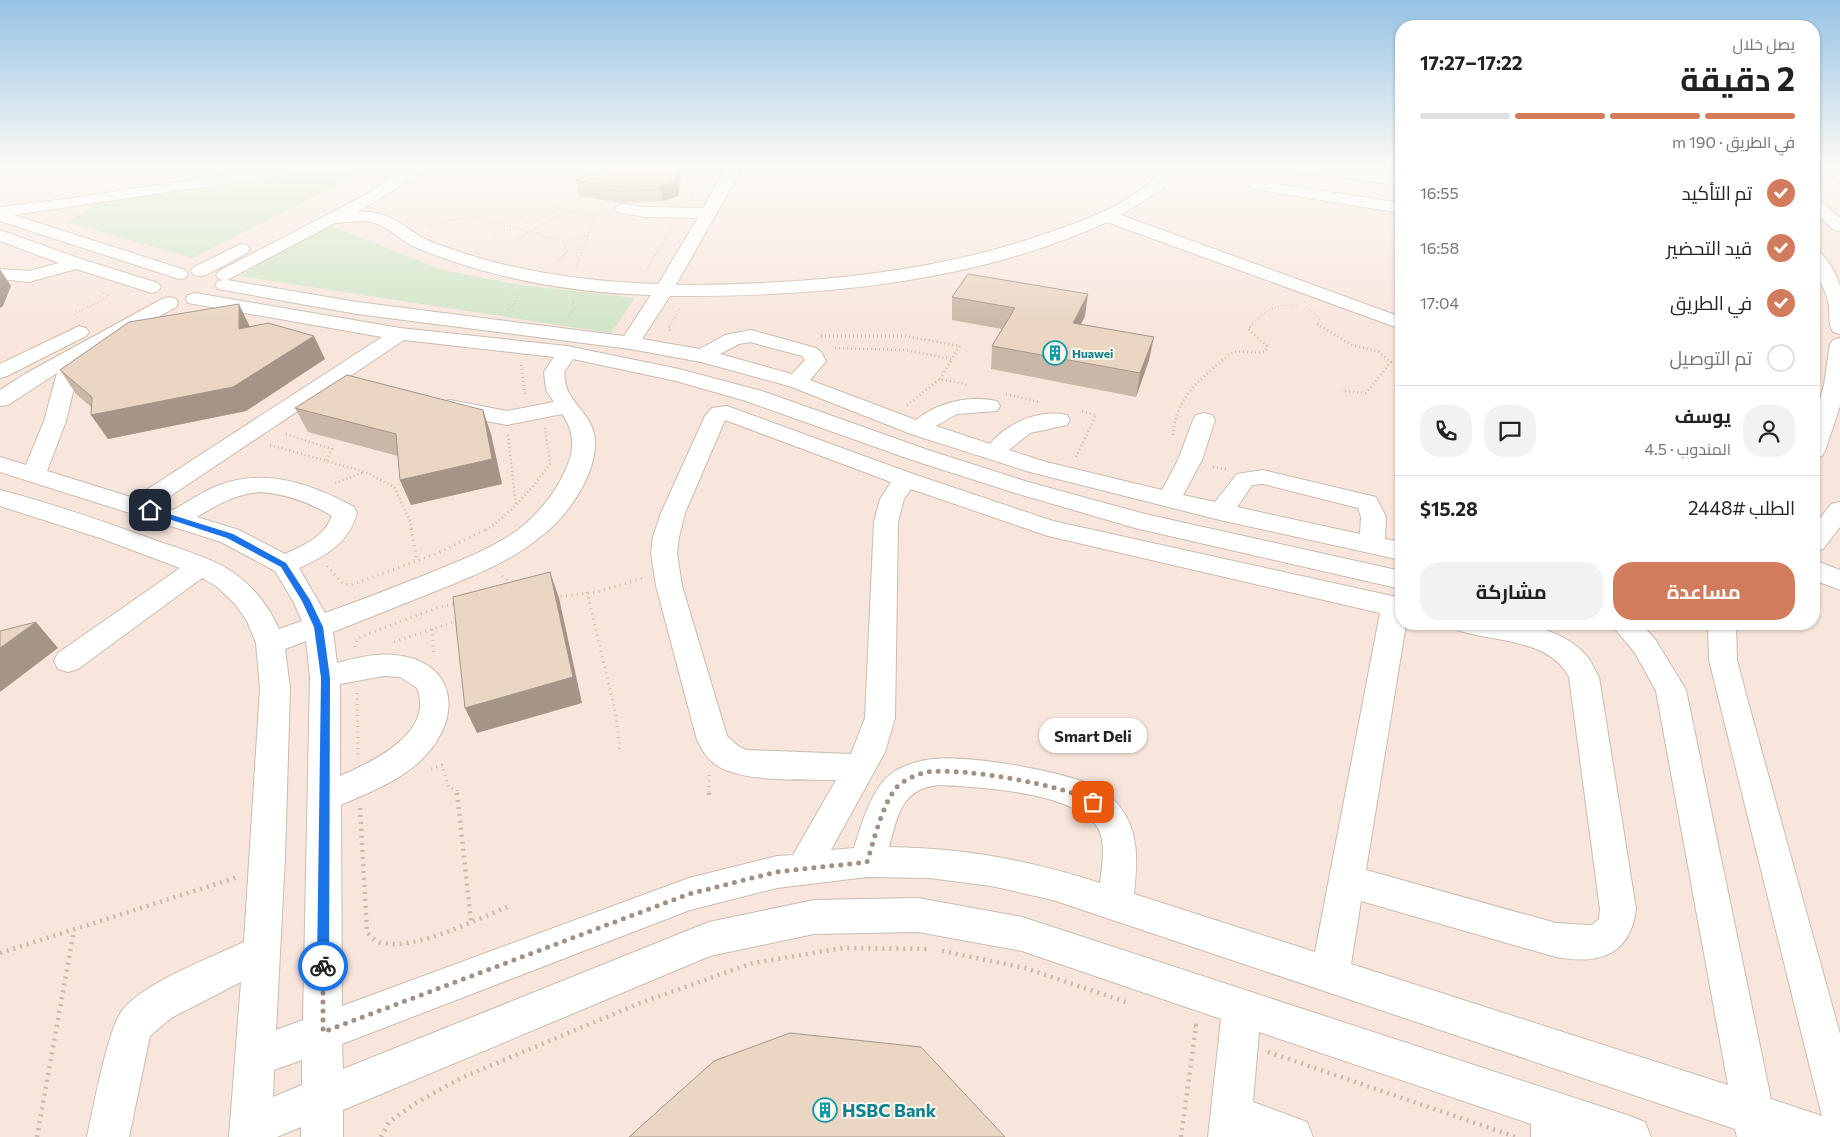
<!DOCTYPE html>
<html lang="ar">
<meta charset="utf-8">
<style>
:root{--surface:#fff;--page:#f2f2f2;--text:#222;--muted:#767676;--line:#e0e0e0;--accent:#d37c5d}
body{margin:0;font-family:Commissioner,Cairo,sans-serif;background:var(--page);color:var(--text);direction:rtl;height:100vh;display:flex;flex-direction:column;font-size:19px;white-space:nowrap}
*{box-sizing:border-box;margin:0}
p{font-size:16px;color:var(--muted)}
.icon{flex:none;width:28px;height:28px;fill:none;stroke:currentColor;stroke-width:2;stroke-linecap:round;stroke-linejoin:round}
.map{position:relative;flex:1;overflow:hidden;direction:ltr}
.sheet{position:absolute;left:1395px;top:20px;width:425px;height:610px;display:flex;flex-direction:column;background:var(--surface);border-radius:20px;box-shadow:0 1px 4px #0004;direction:rtl}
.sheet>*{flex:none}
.pin{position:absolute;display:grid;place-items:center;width:42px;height:42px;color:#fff;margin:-21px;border-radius:10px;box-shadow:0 2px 8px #0006}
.courier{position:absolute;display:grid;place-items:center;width:50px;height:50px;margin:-25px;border:4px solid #1a73e8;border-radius:50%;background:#fff;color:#222;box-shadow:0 1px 6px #0007}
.bubble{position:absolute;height:35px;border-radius:18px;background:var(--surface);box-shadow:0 1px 4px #0004;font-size:16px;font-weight:700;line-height:35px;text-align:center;direction:rtl}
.headline em{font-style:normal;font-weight:700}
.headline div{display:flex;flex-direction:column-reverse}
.headline{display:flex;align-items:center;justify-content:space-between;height:85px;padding:0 25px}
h1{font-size:32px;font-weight:700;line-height:38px}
.bar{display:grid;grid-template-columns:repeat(4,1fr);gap:8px 5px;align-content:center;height:60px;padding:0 25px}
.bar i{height:6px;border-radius:4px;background:var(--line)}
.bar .on{background:var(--accent)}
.bar p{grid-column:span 4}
.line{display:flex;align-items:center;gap:12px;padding:0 25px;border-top:1px solid var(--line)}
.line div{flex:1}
.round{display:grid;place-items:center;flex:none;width:52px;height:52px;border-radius:20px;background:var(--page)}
ol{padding:0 25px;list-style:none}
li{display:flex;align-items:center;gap:15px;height:55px}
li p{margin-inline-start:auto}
li .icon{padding:5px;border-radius:50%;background:var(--accent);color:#fff;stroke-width:4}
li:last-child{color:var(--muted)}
li i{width:28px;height:28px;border:2px solid var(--line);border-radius:50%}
.cta{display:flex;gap:10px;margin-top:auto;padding:10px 25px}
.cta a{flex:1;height:58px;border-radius:20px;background:var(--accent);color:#fff;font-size:20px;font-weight:700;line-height:58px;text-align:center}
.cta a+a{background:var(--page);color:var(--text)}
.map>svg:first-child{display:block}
.commercial{fill:#f8e6dd}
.green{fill:#d2e5c8}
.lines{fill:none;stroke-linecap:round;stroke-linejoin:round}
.minor-casing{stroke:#cabcaf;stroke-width:2}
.path-far3{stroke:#d0b8a6;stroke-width:2;stroke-dasharray:0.5 2.5;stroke-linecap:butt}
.path-far2{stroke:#d0b8a6;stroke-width:2.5;stroke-dasharray:1 3;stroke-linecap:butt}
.path-far1{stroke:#d0b8a6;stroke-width:3;stroke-dasharray:1 4.5;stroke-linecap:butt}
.path{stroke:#d0b8a6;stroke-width:4.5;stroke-dasharray:2 5;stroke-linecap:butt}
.minor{fill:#fff;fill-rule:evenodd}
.wall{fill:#cab7a8}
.shaded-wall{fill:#a49588}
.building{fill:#ebd5c3;stroke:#a49588}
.route{fill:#1a73e8}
.done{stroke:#a09185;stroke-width:5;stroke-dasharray:0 9}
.labels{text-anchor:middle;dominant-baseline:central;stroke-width:4;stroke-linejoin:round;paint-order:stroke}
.far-culture-label{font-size:12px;font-weight:bold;fill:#0d838f;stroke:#fdf7ed;text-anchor:start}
.near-culture-label{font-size:18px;font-weight:bold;fill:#0d838f;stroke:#fdf7ed;text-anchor:start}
</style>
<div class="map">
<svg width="1840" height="1137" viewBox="0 0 1840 1137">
<rect width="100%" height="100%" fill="#f9f3e8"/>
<!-- commercial -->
<path class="commercial" d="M0,167H1401V624H1814V167H1840V1137H0Z"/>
<!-- green -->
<path class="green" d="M323,167H363L356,175L193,258L67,222L98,202Z
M329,225L442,270L521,285L635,298L611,333L239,276Z"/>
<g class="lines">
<!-- minor casing -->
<g class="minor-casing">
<path id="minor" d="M278,167H316L314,170L309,171L14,215L185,270L188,274L185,278L179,279L0,221V207L73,198Z
M408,167H424L416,176L358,212C388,210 399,224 423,238C437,245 452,249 466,254C529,274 593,282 658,284L698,218L645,217L617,212L615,209L617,206L623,204L645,207L703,208L724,171V167H739L740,171L676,285H685C814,284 941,273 1062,228C1099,215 1140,198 1166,167H1181L1161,190L1121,215L1401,317V329L1107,222C972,284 817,297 670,296L642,339L700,349L725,335L751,330L816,348L821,352L826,361L810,380L916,420C938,402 969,395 997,401L1000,406L997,411L957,414L936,426L990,444C1007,423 1039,409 1067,415L1070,420L1067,425L1030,433L1009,450L1046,462L1162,490L1178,460L1193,420L1196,415L1204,413L1212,415L1215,420L1202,460L1183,495L1215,502L1237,474L1263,470L1376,497L1386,517L1385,539L1401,542V560L1220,520L1030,472L911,434L789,386L701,362L630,349L357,314L224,290L218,289L215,285L218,281L223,280L219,279L216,275L219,271L369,193ZM362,221C382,221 393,234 409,244C422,251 438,256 452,261C516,283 583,293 651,295L624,336L357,302L227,280L335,223ZM750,342L802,356L805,360L792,374L720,354L739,344ZM1263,484L1358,508L1361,517L1360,534L1237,507L1252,485Z
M1295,167H1335L1401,176V186L1302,171L1297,170Z
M1827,167H1840V180L1835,178Z
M1258,181L1401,203V213L1253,189L1250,186L1253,183Z
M1814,199L1820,201L1840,218V231L1834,230L1814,212Z
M0,230L81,259L158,283L161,287L158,291L152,293L76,269L29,282L0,279V269L29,271L59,263L0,241Z
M241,244L247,245L250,249L247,253L206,275L200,276L194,275L191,271L194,267Z
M1814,249C1825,252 1837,275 1840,286C1840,301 1840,319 1840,334L1833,332C1827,323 1831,311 1828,301C1822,279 1812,275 1814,249Z
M195,293L400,328L567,346L679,369L762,391L928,450L1028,482L1145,514L1401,571V589L1135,528L1012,492L912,460L746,401L676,381L573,359L564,372C565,378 565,385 568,391C576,408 596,421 595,443C595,478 566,518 539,538C508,563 468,578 431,593C398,606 366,619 333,632L337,663C356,658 375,653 394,655C455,660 464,715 425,756C403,780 370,792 341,805L342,1006L689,878L777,856L793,855L836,780C804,779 743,783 716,765C707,759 702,749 697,740L656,586L651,553L653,537L661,513L705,416L712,408L727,406L913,474L1053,521L1401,598V624H1406L1366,870L1556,923L1588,925H1592L1599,919L1600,909L1569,677C1549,639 1496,642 1460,631L1456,624C1499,621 1553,620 1585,654C1591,660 1594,669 1599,677L1636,909C1630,956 1598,965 1556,957L1361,901L1351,964L1728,1085L1656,691L1635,653L1611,624H1641L1655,639L1686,690L1771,1099L1822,1116L1709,660L1708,624H1736L1737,660L1747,698L1840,1034V1137H1737L1735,1129L1053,900L991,886L929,878L867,877L777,888L690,910L342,1044L343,1069L709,922L814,900L918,898L1022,917L1630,1116L1645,1122L1651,1137H1531V1124L1259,1032L1253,1102L1307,1122L1313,1137H1208L1221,1019L1022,951L918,932L814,934L710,956L343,1110V1137H301V1127L277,1137H229L241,982L171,1018L150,1036L129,1137H87C93,1110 108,1025 124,1008C148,981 210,958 244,942L260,688L256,643L247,621L235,604L216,586L202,578L78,669L68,672L58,669L54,661L58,653L180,568L100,538L0,506V490C54,504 108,523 160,542C186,551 212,558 234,573C254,587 269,607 279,629L302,621L293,601L275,571L221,542L0,472V457L26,465L44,421L57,373L8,405L0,406V390L25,374L162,299L169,297L176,299L178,303L176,307L81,359L66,421L47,471L134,498L382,337L188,303L186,299L188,295ZM404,340L554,357L544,372L546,390L554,402L507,411L450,400L442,402L439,407L442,412L507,425L562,414C575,432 575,451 565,471C556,492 541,510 524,525C496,548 458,561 425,575C392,588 359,601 325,613L299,568C326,556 349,543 357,513L354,507C312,484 264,467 217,486C202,492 188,502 173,510L157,505ZM725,420L891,482L880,499L874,522L865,718L851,754L746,750L738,746L727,736L682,586L677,553L679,537L685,513ZM911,489L1048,536L1380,613L1315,952L1134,894C1137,864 1140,833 1120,807C1114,799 1106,792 1097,787C1063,771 963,753 926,760C914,762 900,767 891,774C872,787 861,826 854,848L831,850L885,752L895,718L898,522L904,499ZM260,492C287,494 309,502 332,516C325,536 303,546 285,554L239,530L197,517C218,504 235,494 260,492ZM306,641L310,677L303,1020L276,1030L285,857L290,688L285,649ZM384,676L400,677L417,688C435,733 372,762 340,776V684ZM940,785C979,787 1079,792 1099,830C1106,845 1102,867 1100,883C1027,860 966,848 889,847C898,815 901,788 940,785ZM302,1060V1085L273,1097L274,1070Z
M79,326L86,328L89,332L86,336L7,376L0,378V364Z
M1840,338V406L1825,451L1822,456L1814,458V421L1824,385L1830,344L1833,340Z
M1840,502V527L1823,549L1814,551V526L1831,504Z
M1814,560L1840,570V590L1814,580Z"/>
</g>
<!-- path-far3 -->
<path class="path-far3" d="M550,193L549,197C560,217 583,214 603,213
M691,196L708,167
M428,226L449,220L479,218L564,241L567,252L557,262
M493,236L560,210
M564,241L588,236
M512,242L565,212
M577,267L596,213
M646,271L671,229
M508,309L516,302L517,292
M1309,310L1320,318L1318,325
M74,314L107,298L108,295L99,291
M568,316L574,309L573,300
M670,325L680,308
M1251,325C1268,309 1274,304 1298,306"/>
<!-- path-far2 -->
<path class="path-far2" d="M1317,324L1352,345L1379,352L1391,362L1366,393L1342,391
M670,330L668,329L671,324
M821,336H905L960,346L952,359L904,350L832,348
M521,365L525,396
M940,379L952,359
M1006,394L1039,402
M907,405L940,379L969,385
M286,434L332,449L326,461
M508,435L516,506
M1173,435C1175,403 1193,385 1216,366C1221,362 1226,356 1232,353C1241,349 1255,355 1266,351L1267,346L1248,329L1253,324
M270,445L365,472L394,487L410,521L412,530
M1076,457L1096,415L1080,411
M1213,467L1226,469
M335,483L364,472
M486,530C513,512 531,489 550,464L545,428"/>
<!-- path-far1 -->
<path class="path-far1" d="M411,529L417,560
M327,566L343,584L351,585L438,553L487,529
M502,576L512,584
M587,592L616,715L620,752
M555,597L597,592L643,578
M432,629L434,656
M394,642L459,620
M355,647L357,639L365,635L436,608L456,604
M357,693L358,755
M431,769L442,765L449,788L457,790V795
M709,775V795"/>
<!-- path -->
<path class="path" d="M457,793L471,921
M709,793V800
M360,808L367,932C371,937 376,942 382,943C417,950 475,920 507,907
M942,951L1025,968L1126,1002
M0,953L238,877
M1268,1052L1516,1137
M37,1137L74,930
M381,1137L389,1122L416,1103L461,1078L640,1003L753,963L843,948L931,949
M1181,1137L1196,1026L1193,1025"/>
<!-- minor -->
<use href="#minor" class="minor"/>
</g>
<!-- wall -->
<path class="wall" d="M608,167H679L681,180L678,196L663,201L620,203L579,196L576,180Z
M952,297L1085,316L1081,324L1149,360L1136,397L991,369L992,346L1002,329L952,320Z
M251,327L325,359L246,411L108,439L91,415V407L76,394L60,370Z
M295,408L491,434L502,484L411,505L400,480L398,456L308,432Z"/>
<!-- shaded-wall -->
<path class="shaded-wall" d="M678,167H679L681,180L678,196L663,201L660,186Z
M0,269L11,286L3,306L0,308Z
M1088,294L1085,316L1070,346L1073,323Z
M239,304L250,327L252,353L239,329Z
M314,336L325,359L246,411L108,439L91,415Z
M1154,337L1149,360L1136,397L1140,373Z
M483,410L491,434L502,484L411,505L400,480Z
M550,572L559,598L582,703L477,733L465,708Z
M36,622L58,648L0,692V648Z"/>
<!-- building -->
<path class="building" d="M608,167H678L675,180L660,186L617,187L576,180Z
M968,274L1088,294L1073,323L1154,337L1140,373L992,346L1015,308L952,297Z
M239,304V329L268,323L314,336L233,387L91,415L92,397L60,370L129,322Z
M347,375L483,410L492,459L400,480L396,434L295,408Z
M550,572L573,677L465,708L453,597Z
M36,622L0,648V631Z
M790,1033L921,1047L1005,1137H629L714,1061Z"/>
<!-- sky -->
<linearGradient id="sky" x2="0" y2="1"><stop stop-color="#97c3e5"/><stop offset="0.51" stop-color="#fcfaf5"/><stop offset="1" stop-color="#fcfaf5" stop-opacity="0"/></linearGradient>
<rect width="1840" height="326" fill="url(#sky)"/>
<!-- route -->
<path class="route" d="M147,509H153L233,534L286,563L310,600L323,627L330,678L329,966L327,970L323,971L319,970L317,966L321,678L314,627L302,601L281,567L227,538L147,512Z"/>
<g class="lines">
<!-- done -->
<path class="done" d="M323,966V1032L689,894L776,872L867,862C874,841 882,804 897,787C905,779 917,774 928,772C959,767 1067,785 1093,802"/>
</g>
<!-- icons -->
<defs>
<g id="building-ring" transform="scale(1.25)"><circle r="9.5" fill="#fdf7ed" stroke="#0f9aa8" stroke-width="1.5"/><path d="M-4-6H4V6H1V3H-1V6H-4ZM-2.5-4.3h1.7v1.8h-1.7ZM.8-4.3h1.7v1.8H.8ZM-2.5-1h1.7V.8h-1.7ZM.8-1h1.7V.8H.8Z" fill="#0f9aa8"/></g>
</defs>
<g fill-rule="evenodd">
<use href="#building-ring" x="1055" y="353"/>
<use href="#building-ring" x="825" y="1110"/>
</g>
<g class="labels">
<!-- far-culture labels -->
<g class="far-culture-label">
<text x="1072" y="353">Huawei</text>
</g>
<!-- near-culture labels -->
<g class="near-culture-label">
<text x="842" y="1110">HSBC Bank</text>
</g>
</g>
</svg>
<div class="pin" style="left:1093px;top:802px;background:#ea580c"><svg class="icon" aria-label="bag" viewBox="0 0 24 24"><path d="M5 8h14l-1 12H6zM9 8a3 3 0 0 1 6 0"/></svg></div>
<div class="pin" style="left:150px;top:510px;background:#1f2937"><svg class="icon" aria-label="home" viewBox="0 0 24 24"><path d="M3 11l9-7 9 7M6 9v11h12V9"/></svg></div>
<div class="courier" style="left:323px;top:966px"><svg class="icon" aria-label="bike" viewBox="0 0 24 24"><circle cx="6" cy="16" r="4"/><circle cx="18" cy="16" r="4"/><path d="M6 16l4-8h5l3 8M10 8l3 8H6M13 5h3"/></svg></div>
<div class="bubble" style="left:1039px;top:718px;width:108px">Smart Deli</div>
<section class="sheet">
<div class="headline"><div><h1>2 دقيقة</h1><p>يصل خلال</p></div><em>17:22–17:27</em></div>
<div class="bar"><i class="on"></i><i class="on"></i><i class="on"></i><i></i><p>في الطريق · 190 m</p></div>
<ol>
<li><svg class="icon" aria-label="check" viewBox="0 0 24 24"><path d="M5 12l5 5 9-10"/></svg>تم التأكيد<p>16:55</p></li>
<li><svg class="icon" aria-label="check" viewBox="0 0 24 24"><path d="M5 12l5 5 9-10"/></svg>قيد التحضير<p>16:58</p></li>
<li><svg class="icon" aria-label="check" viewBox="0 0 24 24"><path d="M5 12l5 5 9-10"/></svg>في الطريق<p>17:04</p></li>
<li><i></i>تم التوصيل</li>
</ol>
<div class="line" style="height:90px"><a class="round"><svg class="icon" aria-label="person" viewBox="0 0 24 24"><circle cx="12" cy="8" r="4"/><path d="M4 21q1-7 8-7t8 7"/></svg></a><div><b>يوسف</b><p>المندوب · 4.5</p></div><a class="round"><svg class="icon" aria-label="chat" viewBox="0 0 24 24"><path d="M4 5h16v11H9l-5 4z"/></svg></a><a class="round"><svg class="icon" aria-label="phone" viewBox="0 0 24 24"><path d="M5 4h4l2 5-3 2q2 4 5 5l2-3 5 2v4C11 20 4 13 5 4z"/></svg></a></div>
<div class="line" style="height:65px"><div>الطلب #2448</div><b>$15.28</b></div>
<div class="cta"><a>مساعدة</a><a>مشاركة</a></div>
</section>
</div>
